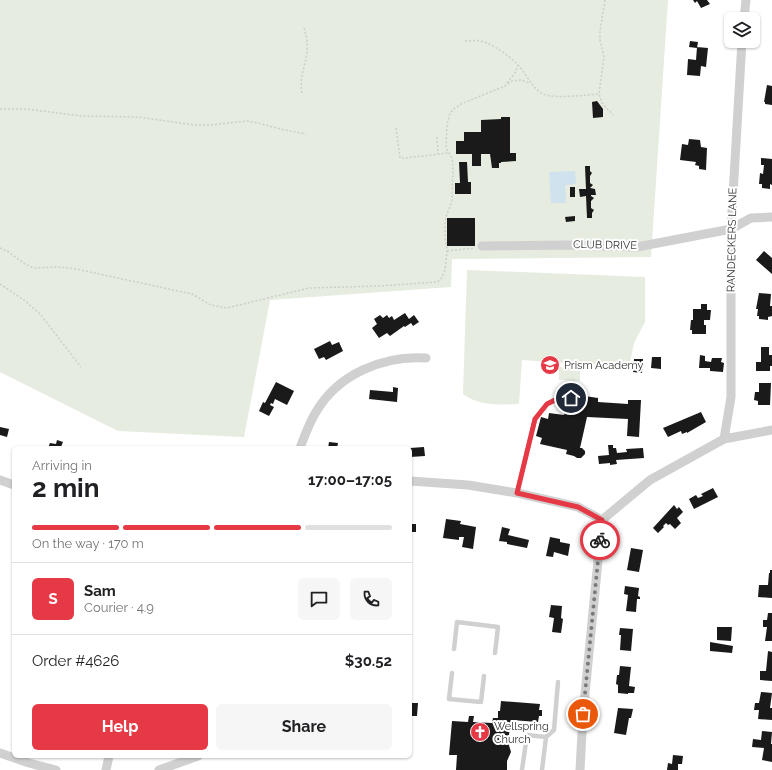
<!DOCTYPE html>
<meta charset="utf-8">
<style>
:root{--surface:#fff;--page:#f6f6f6;--text:#202124;--muted:#757577;--line:#e0e0e0;--accent:#e63946}
body{margin:0;font-family:Raleway,sans-serif;background:var(--page);color:var(--text);height:100vh;display:flex;flex-direction:column;font-size:15px;white-space:nowrap}
*{box-sizing:border-box;margin:0}
p{font-size:13px;color:var(--muted)}
.icon{flex:none;width:22px;height:22px;fill:none;stroke:currentColor;stroke-width:2;stroke-linecap:round;stroke-linejoin:round}
.map{position:relative;flex:1;overflow:hidden}
.drawer{position:absolute;left:12px;top:446px;width:400px;height:312px;display:flex;flex-direction:column;background:var(--surface);border-radius:6px;box-shadow:0 1px 3px #0004}
.drawer>*{flex:none}
.controls{position:absolute;left:724px;top:12px;display:grid;gap:8px}
.controls a{display:grid;place-items:center;width:36px;height:36px;border-radius:6px;background:var(--surface);box-shadow:0 1px 3px #0004;font-size:20px}
.pin{position:absolute;display:grid;place-items:center;width:34px;height:34px;color:#fff;margin:-17px;border:2px solid #fff;border-radius:50%;box-shadow:0 1px 4px #0007}
.courier{position:absolute;display:grid;place-items:center;width:40px;height:40px;margin:-20px;border:3px solid #e63946;border-radius:50%;background:#fff;color:#222;box-shadow:0 1px 5px #0007}
.head em{font-style:normal;font-weight:700}
.head div{display:flex;flex-direction:column-reverse}
.head{display:flex;align-items:center;justify-content:space-between;height:68px;padding:0 20px}
h1{font-size:26px;font-weight:700;line-height:30px}
.bar{display:grid;grid-template-columns:repeat(4,1fr);gap:6px 4px;align-content:center;height:48px;padding:0 20px}
.bar i{height:5px;border-radius:3px;background:var(--line)}
.bar .on{background:var(--accent)}
.bar p{grid-column:span 4}
.line{display:flex;align-items:center;gap:10px;padding:0 20px;border-top:1px solid var(--line)}
.line div{flex:1}
.round{display:grid;place-items:center;flex:none;width:42px;height:42px;border-radius:6px;background:var(--page)}
.action{display:flex;gap:8px;margin-top:auto;padding:8px 20px}
.action a{flex:1;height:46px;border-radius:6px;background:var(--accent);color:#fff;font-size:16px;font-weight:700;line-height:46px;text-align:center}
.action a+a{background:var(--page);color:var(--text)}
.map>svg:first-child{display:block}
.green{fill:#e6ecdf}
.water{fill:#cfe2ee}
.building{fill:#1a1a1a}
.lines{fill:none;stroke-linecap:round;stroke-linejoin:round}
.path{stroke:#cdcdcd;stroke-width:1.5;stroke-dasharray:2 2;stroke-linecap:butt}
.service{stroke:#d0d0d0;stroke-width:4.5}
.minor{stroke:#d0d0d0;stroke-width:9}
.done{stroke:#7a7a7a;stroke-width:4;stroke-dasharray:0 7.2}
.route{stroke:#e63946;stroke-width:5}
.labels{text-anchor:middle;dominant-baseline:central;stroke-width:4;stroke-linejoin:round;paint-order:stroke}
.street-label{font-size:11px;fill:#333;stroke:#fff}
.poi-label{font-size:11px;fill:#333;stroke:#fff;text-anchor:start}
</style>
<div class="map">
<svg width="772" height="770" viewBox="0 0 772 770">
<rect width="100%" height="100%" fill="#fff"/>
<!-- green -->
<path class="green" d="M0,0H668L651,257L452,259L451,287L270,300L244,437L118,431L0,372Z
M467,270L645,277V322L634,343L629,367L522,360L519,404C499,405 479,406 463,394Z
M559,367L580,368V381L559,380Z"/>
<!-- water -->
<path class="water" d="M575,171L576,184L565,185L566,203H551L549,172Z"/>
<!-- building -->
<path class="building" d="M693,0H707L710,4L701,8L697,1L695,3Z
M690,41L698,42L697,48L689,47Z
M697,47L708,48L706,67L701,66L700,76L687,75L688,59L696,60Z
M767,85L772,86V105L765,104V102H764Z
M597,101L603,109V117L593,118L592,102Z
M501,117H510V153H516V161L501,162V163H499V168H492L490,154H481V166H472V154H456V141H464V132H481V120L501,119Z
M689,139L700,140L701,147L707,148L706,170L699,169V166L695,165L696,162L680,160L682,144L688,145Z
M761,158L772,159V185L770,184V189L762,188V184H759L760,173L763,174L764,165H761Z
M459,162H467L468,182H471V194H455V183H460Z
M585,166H590V171L592,173L590,176V183L593,185L590,188L595,189L596,195H591V196L594,198L591,201V208L594,210L592,213V218H587L586,196L580,197L579,189H586Z
M570,187H575V197H570Z
M575,216V221L566,222L565,217Z
M447,218H475V246H447Z
M764,251L772,258V274L756,260Z
M759,293L771,294L770,306H772V316L768,317V320L759,319V316H757L758,309H756Z
M701,304H707V310H711L710,320H704V325H706V334H692V330H690L691,320H693V309H701Z
M405,313L409,319L414,315L419,322L413,326L411,323L405,327L404,326L390,336L387,333L379,338L372,328L377,324L374,319L380,315L383,318L387,315L389,318L392,316L394,320Z
M330,341L332,345L339,342L343,351L326,360L324,357L319,359L314,349Z
M761,347H769V355H772V366H770V371H756V362H761Z
M700,355L705,356V361L711,362L712,358H722L721,362L724,363L723,372L710,371V368H699Z
M652,357H661V369L651,368Z
M634,359H643L642,373L633,372Z
M276,382L294,391L287,405L275,399L273,404L271,403L270,405L274,407L269,416L259,411L263,402L265,403Z
M759,383H771L770,405H758V401L754,400L755,392H759Z
M393,387L398,388L397,402L369,399L370,390L393,392Z
M578,395L598,398V402L628,404V400H641L639,437L627,436L628,419L587,417L580,448H582L585,451V454L581,458H577L574,456L566,454L567,450L540,444L542,438L536,436L541,417L548,419L549,413L564,415L567,404L575,406Z
M701,412L706,422L687,433V432L682,434L681,431L668,437L663,428Z
M0,427L9,429L7,437L0,435Z
M57,440L63,442L61,447L65,446L66,448H48L50,443L56,444Z
M329,442L338,443L337,448H328Z
M608,445H613V448H616L617,453L627,452L626,449L643,448L644,458L616,460L617,464L610,465V463L599,464L598,456L609,455Z
M424,447L425,456L410,457V448Z
M713,488L718,497L694,509L689,499L696,495L698,498L703,496L701,494Z
M674,505L677,509L679,507L683,512L677,518L681,523L675,529L670,524L668,525L666,523L663,526L664,527L658,533L653,528Z
M446,519L461,521L460,524L476,527L473,549L462,547L464,537H459V540L443,538Z
M410,524H416V532H410Z
M502,527L510,529L508,535L529,540L527,548L507,544V542L499,541Z
M550,537L560,539V542L570,544L568,556L554,552L553,557L546,556Z
M631,548L643,550L639,572L627,570Z
M770,570H772V598L758,597L759,585H768L769,573H770Z
M625,586L639,588L638,596L640,597V599H637L636,612L626,611L628,595L624,594Z
M551,605L562,606L561,618L563,619L561,633L552,632L554,618L549,617Z
M768,613H772V641H765L767,627H763V620H767Z
M717,627H732L731,641L717,640Z
M620,628L633,629L631,651L620,650L621,635H619Z
M710,642L733,646L732,653L710,651Z
M768,651L772,652V681L760,680V671H766Z
M620,666L631,667L629,686L635,687L634,693H628V694L618,693V685L616,684L617,675H619Z
M761,692L772,693L770,708H772V720L758,719L759,710H754L755,703H759Z
M501,701L540,704L539,710H542V716H539L538,722L511,720L508,742L511,752L507,761V770H456L457,755H449L452,721L468,722L469,716H474L473,722L492,723L493,718H498V711H500Z
M410,703H418L417,716H410Z
M618,708L633,709L631,718H629L626,735L614,733Z
M762,731L772,732L771,744H772V762L762,760L764,748L752,747L753,739L761,740Z
M673,755L683,756L682,764H678V770H667L668,763L672,764Z"/>
<g class="lines">
<!-- path -->
<path class="path" d="M605,0L600,31V40L604,57L599,94L602,103L613,115
M465,41C470,41 475,40 480,41C495,44 517,61 525,74C531,82 534,89 543,94C553,99 586,95 599,94
M507,83L515,73L518,65
M302,93C299,76 306,66 307,50C308,42 306,35 304,28
M0,109H26L81,116L138,117L194,125H210L247,121L258,123L285,130L306,134
M396,128L400,158H406L448,153
M437,137L438,154
M0,248L7,251L25,264L34,268L59,267L76,269L192,294L211,305L227,308L309,288L380,286L437,282L441,279L445,270L447,251L445,237V224L446,217L452,201L453,164L452,158L446,148L447,125L450,113L455,108L461,104L505,86L512,81L521,80L530,83
M447,251L475,248
M0,284L24,300L40,314L81,367"/>
<!-- service -->
<path class="service" d="M517,493L535,419L547,404L557,399L571,398
M454,649L457,622L498,627L495,653
M452,673L449,699L481,702L484,676
M522,770L527,735L546,737
M542,770L546,737L554,730L558,682"/>
<!-- minor -->
<path class="minor" d="M744,19L746,0
M482,246L567,245L637,247L731,229L751,218L772,217
M724,439L731,397V229L742,41
M300,448C305,435 309,423 316,412C338,374 384,355 426,358
M0,480L14,485
M410,481L468,485L517,493L578,507L602,520
M0,753L29,763L56,770
M106,770L109,756
M159,770L198,756
M580,770L583,714L602,520L650,480L724,439L772,430"/>
</g>
<g class="lines">
<!-- done -->
<path class="done" d="M583,714L600,540"/>
<!-- route -->
<path class="route" d="M571,398L557,399L547,404L535,419L517,493L578,507L602,520L600,540"/>
</g>
<!-- icons -->
<defs>
<g id="school-disc" transform="scale(1)"><circle r="9.5" fill="#e63946" stroke="#fff"/><path d="M0-5L7-2L0 1L-7-2ZM-4 1L0 2.5L4 1V4Q0 6-4 4Z" fill="#fff"/></g>
<g id="church-disc" transform="scale(1)"><circle r="9.5" fill="#e63946" stroke="#fff"/><path d="M-1.2-6h2.4v3.5h3.3v2.4h-3.3V6h-2.4V-.1h-3.3v-2.4h3.3Z" fill="#fff"/></g>
</defs>
<g fill-rule="evenodd">
<use href="#school-disc" x="550" y="365"/>
<use href="#church-disc" x="480" y="732"/>
</g>
<g class="labels">
<!-- street labels -->
<g class="street-label">
<text transform="translate(732 240) rotate(-89)">RANDECKERS LANE</text>
<text transform="translate(605 245) rotate(1)">CLUB DRIVE</text>
</g>
<!-- poi labels -->
<g class="poi-label">
<text x="564" y="365">Prism Academy</text>
<text x="494" y="726">Wellspring<tspan x="494" dy="13">Church</tspan></text>
</g>
</g>
</svg>
<div class="controls">
<a><svg class="icon" aria-label="layers" viewBox="0 0 24 24"><path d="M12 4l9 5-9 5-9-5zM3 14l9 5 9-5"/></svg></a>
</div>
<div class="pin" style="left:583px;top:714px;background:#ea580c"><svg class="icon" aria-label="bag" viewBox="0 0 24 24"><path d="M5 8h14l-1 12H6zM9 8a3 3 0 0 1 6 0"/></svg></div>
<div class="pin" style="left:571px;top:398px;background:#1f2937"><svg class="icon" aria-label="home" viewBox="0 0 24 24"><path d="M3 11l9-7 9 7M6 9v11h12V9"/></svg></div>
<div class="courier" style="left:600px;top:540px"><svg class="icon" aria-label="bike" viewBox="0 0 24 24"><circle cx="6" cy="16" r="4"/><circle cx="18" cy="16" r="4"/><path d="M6 16l4-8h5l3 8M10 8l3 8H6M13 5h3"/></svg></div>
<section class="drawer">
<div class="head"><div><h1>2 min</h1><p>Arriving in</p></div><em>17:00–17:05</em></div>
<div class="bar"><i class="on"></i><i class="on"></i><i class="on"></i><i></i><p>On the way · 170 m</p></div>
<div class="line" style="height:72px"><b class="round" style="background:var(--accent);color:#fff">S</b><div><b>Sam</b><p>Courier · 4.9</p></div><a class="round"><svg class="icon" aria-label="chat" viewBox="0 0 24 24"><path d="M4 5h16v11H9l-5 4z"/></svg></a><a class="round"><svg class="icon" aria-label="phone" viewBox="0 0 24 24"><path d="M5 4h4l2 5-3 2q2 4 5 5l2-3 5 2v4C11 20 4 13 5 4z"/></svg></a></div>
<div class="line" style="height:52px"><div>Order #4626</div><b>$30.52</b></div>
<div class="action"><a>Help</a><a>Share</a></div>
</section>
</div>
